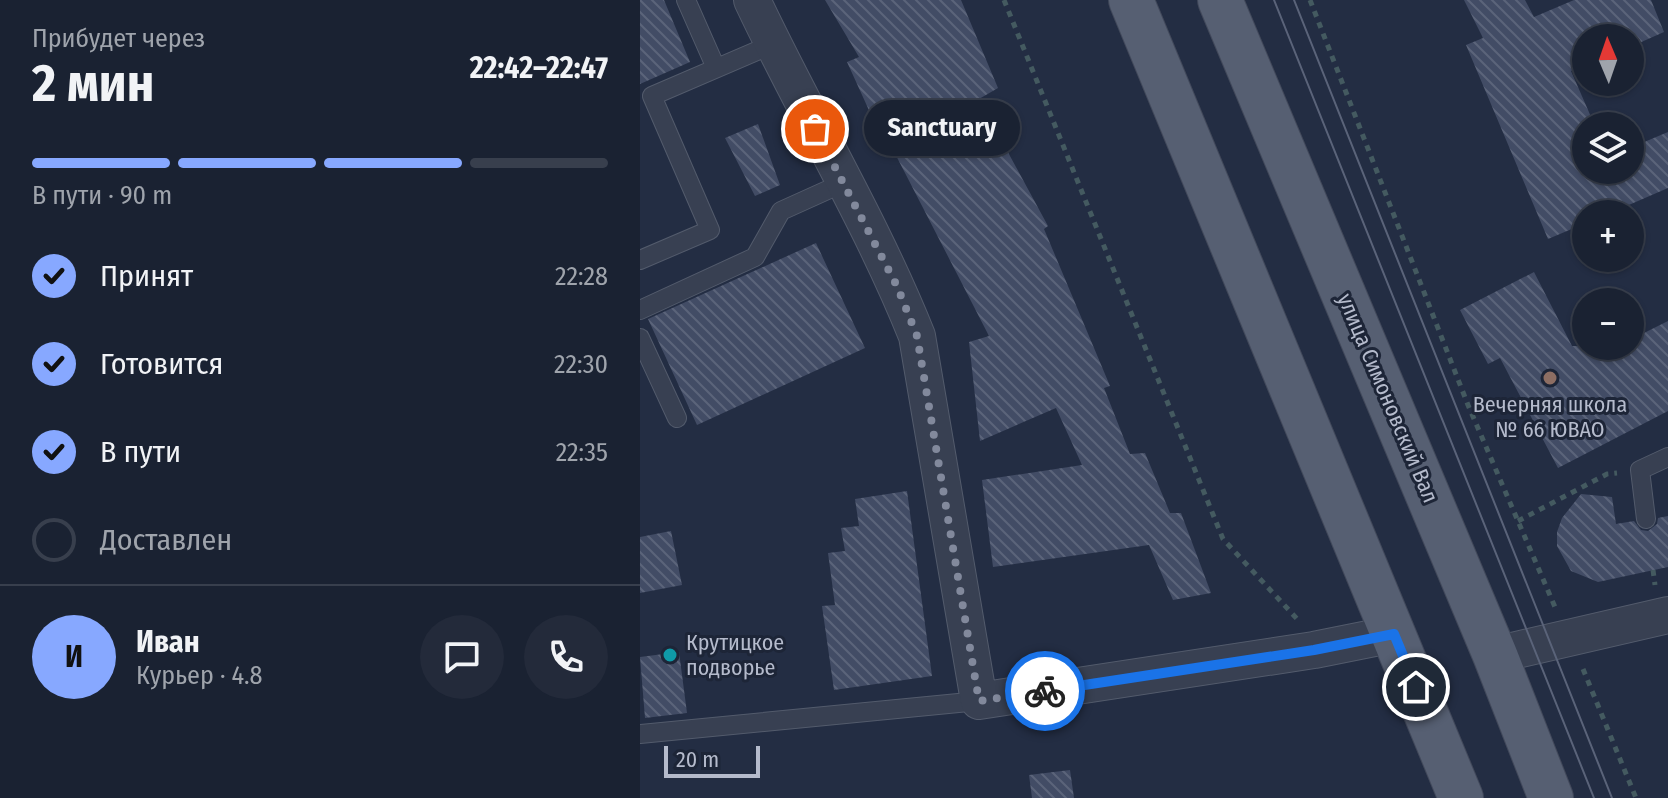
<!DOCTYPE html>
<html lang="ru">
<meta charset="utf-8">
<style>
:root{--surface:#1a2232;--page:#232a3a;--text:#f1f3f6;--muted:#9fa4ac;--line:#383f4d;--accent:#87a8ff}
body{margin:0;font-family:"Fira Sans Condensed",sans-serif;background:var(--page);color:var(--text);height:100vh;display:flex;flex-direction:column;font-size:30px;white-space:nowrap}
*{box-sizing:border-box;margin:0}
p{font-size:26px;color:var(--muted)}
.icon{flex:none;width:44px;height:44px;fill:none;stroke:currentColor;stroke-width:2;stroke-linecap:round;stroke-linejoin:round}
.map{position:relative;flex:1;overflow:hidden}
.details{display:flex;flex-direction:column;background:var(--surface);width:640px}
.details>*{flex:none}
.needle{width:52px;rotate:358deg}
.buttons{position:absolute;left:932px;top:24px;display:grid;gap:16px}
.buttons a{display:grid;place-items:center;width:72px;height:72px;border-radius:50%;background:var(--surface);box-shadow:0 2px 6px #0004,0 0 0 2px var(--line);font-size:40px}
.scale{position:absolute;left:24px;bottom:20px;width:96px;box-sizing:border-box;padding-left:8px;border:4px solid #b5bbcc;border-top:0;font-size:22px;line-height:28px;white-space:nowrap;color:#b5bbcc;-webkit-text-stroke:6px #1d2537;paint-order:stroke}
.pin{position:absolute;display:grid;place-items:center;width:68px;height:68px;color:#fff;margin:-34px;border:4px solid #fff;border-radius:50%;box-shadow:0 2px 8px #0007}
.courier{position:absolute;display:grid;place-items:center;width:80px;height:80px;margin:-40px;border:6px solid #1a73e8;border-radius:50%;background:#fff;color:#222;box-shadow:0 2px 10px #0007}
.bubble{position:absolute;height:56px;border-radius:28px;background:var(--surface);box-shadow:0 2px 6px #0004,0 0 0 2px var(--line);font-size:26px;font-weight:700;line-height:56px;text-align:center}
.summary em{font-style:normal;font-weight:700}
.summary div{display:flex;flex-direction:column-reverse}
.summary{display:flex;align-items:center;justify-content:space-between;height:136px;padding:0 32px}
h1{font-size:52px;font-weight:700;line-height:60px}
.bar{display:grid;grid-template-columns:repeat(4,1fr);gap:12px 8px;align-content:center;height:96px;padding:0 32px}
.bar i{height:10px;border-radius:6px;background:var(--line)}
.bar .on{background:var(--accent)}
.bar p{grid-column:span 4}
.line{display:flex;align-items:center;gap:20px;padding:0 32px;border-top:2px solid var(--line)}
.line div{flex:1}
.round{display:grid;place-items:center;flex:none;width:84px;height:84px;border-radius:42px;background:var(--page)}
ol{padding:0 32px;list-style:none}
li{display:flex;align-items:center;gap:24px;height:88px}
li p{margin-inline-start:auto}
li .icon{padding:8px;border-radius:50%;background:var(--accent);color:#111;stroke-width:4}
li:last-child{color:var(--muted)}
li i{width:44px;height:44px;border:4px solid var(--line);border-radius:50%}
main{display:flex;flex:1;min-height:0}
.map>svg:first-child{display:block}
.building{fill:url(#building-back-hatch)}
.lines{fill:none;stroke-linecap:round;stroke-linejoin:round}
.lane-casing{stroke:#535b6c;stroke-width:20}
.street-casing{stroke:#535b6c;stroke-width:38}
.primary-casing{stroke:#42495b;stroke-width:46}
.path{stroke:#445a60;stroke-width:5;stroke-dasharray:6 6;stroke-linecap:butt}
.lane{stroke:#384052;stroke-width:18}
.street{stroke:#384052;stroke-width:36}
.primary{stroke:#565f72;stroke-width:44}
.tram{stroke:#5a6379;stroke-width:2}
.done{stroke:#82899c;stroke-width:8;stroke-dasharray:0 14.4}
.route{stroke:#1a73e8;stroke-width:10}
.education-dot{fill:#8d6e63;stroke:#1d2537;stroke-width:3}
.culture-dot{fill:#0f9aa8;stroke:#1d2537;stroke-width:3}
.labels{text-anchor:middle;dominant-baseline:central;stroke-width:6;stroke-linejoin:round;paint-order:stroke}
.street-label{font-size:22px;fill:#b5bbcc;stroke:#1d2537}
.poi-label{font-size:22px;fill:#b5bbcc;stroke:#1d2537}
</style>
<main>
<section class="details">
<div class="summary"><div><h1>2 мин</h1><p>Прибудет через</p></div><em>22:42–22:47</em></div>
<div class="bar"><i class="on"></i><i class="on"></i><i class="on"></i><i></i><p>В пути · 90 m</p></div>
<ol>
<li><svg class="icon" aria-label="check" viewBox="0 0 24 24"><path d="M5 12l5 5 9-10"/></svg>Принят<p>22:28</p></li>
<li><svg class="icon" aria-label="check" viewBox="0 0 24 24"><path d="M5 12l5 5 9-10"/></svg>Готовится<p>22:30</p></li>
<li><svg class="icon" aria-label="check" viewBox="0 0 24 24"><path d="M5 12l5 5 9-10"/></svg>В пути<p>22:35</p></li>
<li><i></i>Доставлен</li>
</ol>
<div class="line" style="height:144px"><b class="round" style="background:var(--accent);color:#111">И</b><div><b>Иван</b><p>Курьер · 4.8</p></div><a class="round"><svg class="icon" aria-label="chat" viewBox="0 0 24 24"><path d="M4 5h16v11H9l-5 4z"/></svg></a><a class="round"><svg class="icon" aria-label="phone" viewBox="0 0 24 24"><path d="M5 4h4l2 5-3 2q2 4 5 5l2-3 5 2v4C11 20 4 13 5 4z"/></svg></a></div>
</section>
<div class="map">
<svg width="1028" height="798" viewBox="0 0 1028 798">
<defs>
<pattern id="building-back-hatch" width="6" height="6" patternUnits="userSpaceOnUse" patternTransform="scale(2)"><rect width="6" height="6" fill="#424c65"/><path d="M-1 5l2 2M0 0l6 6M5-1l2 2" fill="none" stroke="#5b647a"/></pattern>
</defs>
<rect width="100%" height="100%" fill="#232d43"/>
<!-- building -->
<path class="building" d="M0,0H24L50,62L0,84Z
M185,0H321L358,88L339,99L408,226L404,229L470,386L464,388L490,454L505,453L530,513H541L571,593L533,600L509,545L353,567L342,480L442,465L416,408L340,441L329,342L349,336L247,138L243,141L207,62L219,57Z
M824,0H885L894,17L934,0H1011L1024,32L990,47V38H946V65L931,71L955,126H946V170H990V148L1028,132V188L968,214H946V223L908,239L826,45L843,38Z
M118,124L140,185L115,196L85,138Z
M176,243L225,348L57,425L8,319Z
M894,272L932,346H990V340L1028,321V411L918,468L860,358L848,364L820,310Z
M267,491L292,676L194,690L182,606L195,605L188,553L205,551L201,528L219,526L215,499Z
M941,494L972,497L976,524L994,521L1001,530L1008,531L1017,524L1018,518L1028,516V567L958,582L931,571L917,546V532L922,518Z
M31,531L42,585L0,593V537Z
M39,652L47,713L5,718L0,657Z
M430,770L434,798H392L389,775Z"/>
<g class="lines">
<!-- lane casing -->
<g class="lane-casing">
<path id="lane" d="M46,0L76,68
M0,260L70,230L12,96L133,44
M0,310L115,257L141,211L203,183
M0,338L37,418
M1006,519L1000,470L1028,457
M0,734L339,701"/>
</g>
<!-- street casing -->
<g class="street-casing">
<path id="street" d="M112,0C165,113 231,221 277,336L339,701L674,650L754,634
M855,655L1028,615"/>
</g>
<!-- primary casing -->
<g class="primary-casing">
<path id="primary" d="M491,0L821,798
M580,0L855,655L911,798"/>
</g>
<!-- path -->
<path class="path" d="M364,0L583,539L659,621
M670,0L828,405L915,607
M878,521L967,474L977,473
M1013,570L1015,585
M943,669L996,798"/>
<!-- lane -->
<use href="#lane" class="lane"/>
<!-- street -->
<use href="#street" class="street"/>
<!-- primary -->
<use href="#primary" class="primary"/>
<!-- tram -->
<path class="tram" d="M634,0L954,798
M654,0L972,798"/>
</g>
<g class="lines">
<!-- done -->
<path class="done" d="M175,129L257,286L277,336L339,701L405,691"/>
<!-- route -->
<path class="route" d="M405,691L674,650L754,634L776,687"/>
</g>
<!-- markers -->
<circle class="education-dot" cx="910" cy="378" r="8"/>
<circle class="culture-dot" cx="30" cy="655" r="8"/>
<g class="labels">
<!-- street labels -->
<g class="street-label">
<text transform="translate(748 398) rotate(67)">улица Симоновский Вал</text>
</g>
<!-- poi labels -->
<g class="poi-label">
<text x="910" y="404">Вечерняя школа<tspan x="910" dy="25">№ 66 ЮВАО</tspan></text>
<text x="46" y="642" text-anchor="start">Крутицкое<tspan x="46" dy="25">подворье</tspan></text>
</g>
</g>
</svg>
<div class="buttons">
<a><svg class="needle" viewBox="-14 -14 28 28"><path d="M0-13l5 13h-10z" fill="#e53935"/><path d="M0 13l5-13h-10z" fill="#9fa4ac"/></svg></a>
<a><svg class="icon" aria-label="layers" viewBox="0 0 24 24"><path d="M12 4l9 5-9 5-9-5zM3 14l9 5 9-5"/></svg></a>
<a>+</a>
<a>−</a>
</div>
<div class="scale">20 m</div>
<div class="pin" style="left:175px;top:129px;background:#ea580c"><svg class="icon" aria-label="bag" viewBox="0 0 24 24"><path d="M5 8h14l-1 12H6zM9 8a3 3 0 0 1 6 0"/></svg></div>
<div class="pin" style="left:776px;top:687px;background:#1f2937"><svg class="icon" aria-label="home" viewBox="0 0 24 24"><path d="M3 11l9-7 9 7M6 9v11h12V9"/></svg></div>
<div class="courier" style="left:405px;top:691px"><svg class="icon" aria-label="bike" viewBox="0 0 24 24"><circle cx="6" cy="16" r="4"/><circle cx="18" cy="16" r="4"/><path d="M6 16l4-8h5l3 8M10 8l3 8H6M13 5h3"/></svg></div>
<div class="bubble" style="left:224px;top:100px;width:156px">Sanctuary</div>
</div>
</main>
